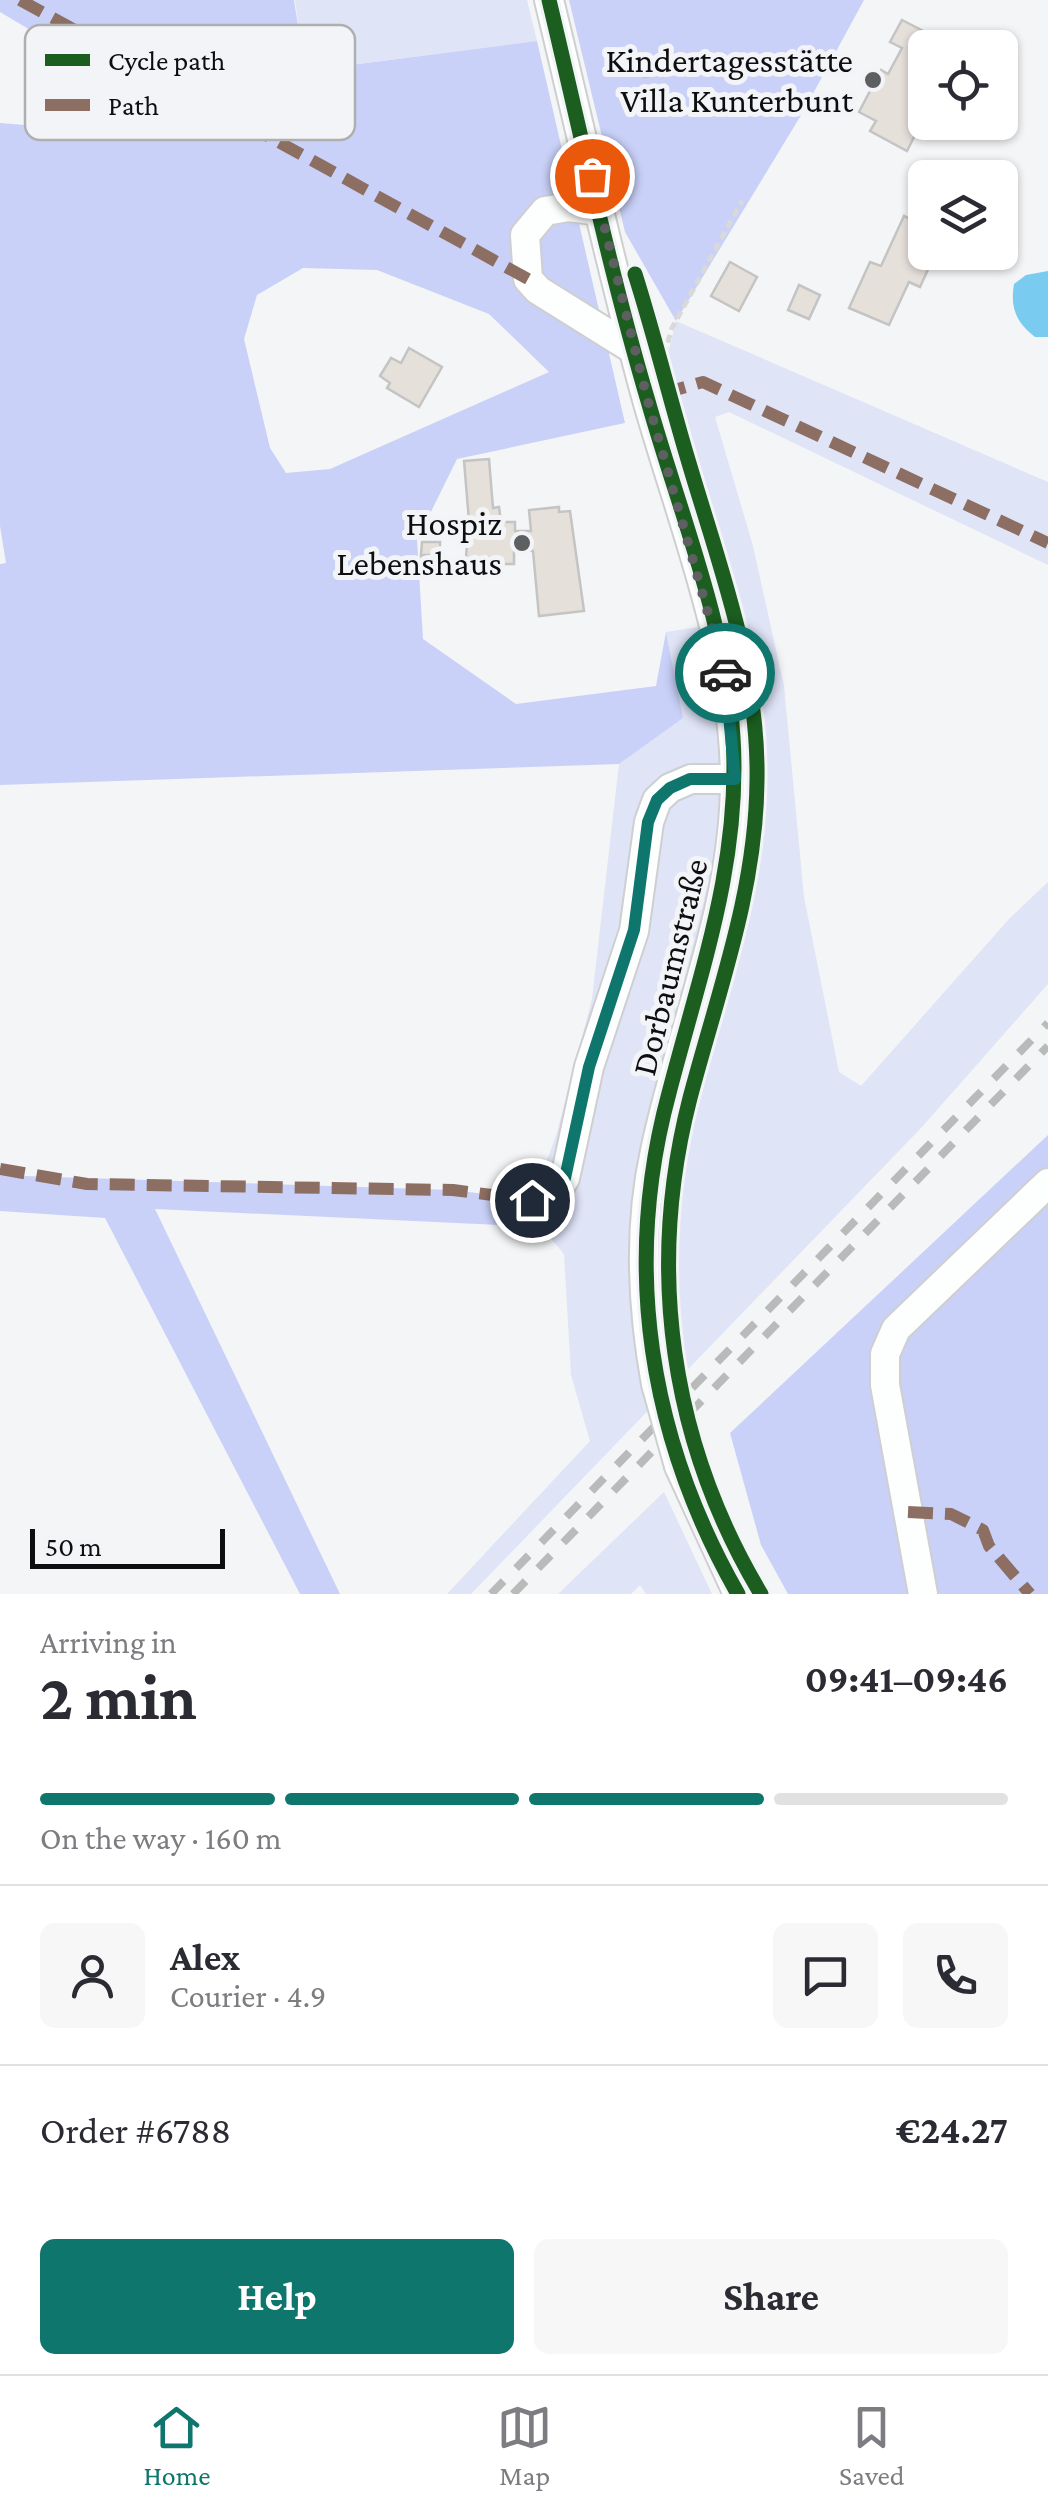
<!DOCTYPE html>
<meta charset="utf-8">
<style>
:root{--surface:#fff;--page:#f7f7f7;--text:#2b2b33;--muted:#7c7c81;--line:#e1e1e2;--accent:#0f766e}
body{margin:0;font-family:"Crimson Pro",serif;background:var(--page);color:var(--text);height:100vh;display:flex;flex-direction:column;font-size:38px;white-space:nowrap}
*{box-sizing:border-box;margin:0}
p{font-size:32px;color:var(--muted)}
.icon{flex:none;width:55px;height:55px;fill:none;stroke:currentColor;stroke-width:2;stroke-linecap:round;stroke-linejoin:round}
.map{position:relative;height:1594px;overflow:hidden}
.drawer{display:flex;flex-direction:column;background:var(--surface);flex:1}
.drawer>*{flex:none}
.fabs{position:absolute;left:908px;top:30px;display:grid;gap:20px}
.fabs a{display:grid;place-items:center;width:110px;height:110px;border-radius:15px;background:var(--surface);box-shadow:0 2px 8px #0004;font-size:50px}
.scale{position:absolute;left:30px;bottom:25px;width:195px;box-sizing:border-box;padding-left:10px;border:5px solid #0d0e0f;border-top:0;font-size:28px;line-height:35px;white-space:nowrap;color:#0d0e0f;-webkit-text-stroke:8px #f3f4f7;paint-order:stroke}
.pin{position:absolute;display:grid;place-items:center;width:85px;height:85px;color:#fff;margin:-42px;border:5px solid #fff;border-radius:50%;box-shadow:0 2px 10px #0007}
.courier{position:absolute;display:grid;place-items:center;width:100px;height:100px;margin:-50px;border:8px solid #0f766e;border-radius:50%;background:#fff;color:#222;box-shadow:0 2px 12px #0007}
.summary em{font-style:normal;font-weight:700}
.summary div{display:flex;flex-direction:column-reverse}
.summary{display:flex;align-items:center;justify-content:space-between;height:170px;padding:0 40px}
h1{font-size:65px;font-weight:700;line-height:75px}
.bar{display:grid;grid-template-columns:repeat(4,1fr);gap:15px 10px;align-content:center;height:120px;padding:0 40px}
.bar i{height:12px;border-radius:8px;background:var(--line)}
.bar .current{background:var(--accent)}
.bar p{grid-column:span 4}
.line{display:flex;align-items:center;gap:25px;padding:0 40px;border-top:2px solid var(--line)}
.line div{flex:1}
.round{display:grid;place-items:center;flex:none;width:105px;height:105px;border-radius:15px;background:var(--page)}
.primary-button{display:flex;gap:20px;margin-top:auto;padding:20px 40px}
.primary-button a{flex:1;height:115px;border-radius:15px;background:var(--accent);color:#fff;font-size:40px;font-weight:700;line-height:115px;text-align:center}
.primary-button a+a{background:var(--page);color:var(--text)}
.tabs{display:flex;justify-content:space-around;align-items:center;height:140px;border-top:2px solid var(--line);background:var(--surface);font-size:28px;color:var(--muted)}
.tabs a{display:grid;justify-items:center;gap:5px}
.tabs .current{color:var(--accent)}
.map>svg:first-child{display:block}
.green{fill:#dfe4f7}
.forest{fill:#c9d1f8;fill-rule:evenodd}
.water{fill:#79ccf0}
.building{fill:#e6e0db;stroke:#c4c4c4;stroke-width:2.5}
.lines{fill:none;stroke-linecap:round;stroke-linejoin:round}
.minor-casing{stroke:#cfcfd1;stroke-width:32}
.path{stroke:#d9d9da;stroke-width:5;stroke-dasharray:8 5;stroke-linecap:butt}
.minor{stroke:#fdfefe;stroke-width:28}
.rail{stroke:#b9baba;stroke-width:8;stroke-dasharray:18 18;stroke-linecap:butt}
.minor-bridge-casing{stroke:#cfcfd1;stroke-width:32;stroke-linecap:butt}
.minor-bridge{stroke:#fdfefe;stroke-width:28}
.quiet{stroke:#8d6e63;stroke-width:12;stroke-dasharray:25 12;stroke-linecap:butt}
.cycleway-casing{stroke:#f3f4f7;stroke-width:21}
.cycleway{stroke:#1b5e20;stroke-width:15}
.done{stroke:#5e5f60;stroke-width:10;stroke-dasharray:0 18}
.route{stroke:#0f766e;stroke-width:12}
.poi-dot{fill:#5e5f60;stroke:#f3f4f7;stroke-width:4}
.labels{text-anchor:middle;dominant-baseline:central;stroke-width:10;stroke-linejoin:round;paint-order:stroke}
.poi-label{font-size:35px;fill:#0d0e0f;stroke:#f3f4f7;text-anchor:end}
.street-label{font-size:35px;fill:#0d0e0f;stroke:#f3f4f7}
.key{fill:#f3f4f7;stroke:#aeafb1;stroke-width:2.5}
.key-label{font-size:28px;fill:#0d0e0f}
</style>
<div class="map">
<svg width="1048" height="1594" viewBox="0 0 1048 1594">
<rect width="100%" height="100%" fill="#f4f5f6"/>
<!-- green -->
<path class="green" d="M295,0H527L537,41L304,71Z
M676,321L1048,482V565L729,412L715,417L753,546L784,686L804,897L839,1072L861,1086L1009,919L1048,882V984L922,1127L471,1594H447L590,1441L571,1375L564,1254L541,1227L532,1200L556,1136L592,999L619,764L682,718L666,632L742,620L665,366Z
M664,1492L712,1594H646L640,1585L631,1594H558Z"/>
<!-- forest -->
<path class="forest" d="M0,0H294L305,71L537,41L625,423L457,459L417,540L423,639L516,704L656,686L666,632L683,718L619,764L0,785V564L6,563L0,526V123L63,128L57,46L0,12ZM303,268L377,270L489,314L549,372L330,469L286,473L270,448L244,339L257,295Z
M569,0H864L803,112L676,321L625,232Z
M1048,1135V1594H788L761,1545L730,1433Z
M0,1170L25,1176L453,1190L532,1200L541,1227L155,1209L340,1594H300L105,1218L0,1211Z"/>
<!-- water -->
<path class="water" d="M1048,271V337H1035C1016,322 1010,308 1014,284L1026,275Z"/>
<!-- building -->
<path class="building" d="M902,20L931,35L922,51L925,96L911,122L919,127L907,151L870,131L876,121L859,112L881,70L888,74L902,48L890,42Z
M654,63L656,75L644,77L642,65Z
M904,216L925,226V252H936L920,287L909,282L889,325L849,308L870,262L881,266Z
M730,262L757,277L739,311L711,296Z
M799,285L820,295L809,319L788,310Z
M409,348L442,367L419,407L387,388L390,383L380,376L391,358L401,363Z
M489,459L493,508L499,507L501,522H515V531H531L529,510L559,507V512L570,511L584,611L539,616L533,551L514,550V564H495V558L466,557L469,521L464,461Z
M422,542H440V555H421Z
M421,555H440L439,572H421Z"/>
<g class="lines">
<!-- minor casing -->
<g class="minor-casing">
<path id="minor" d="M549,0C581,132 610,265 646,396C681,521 733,644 735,776C736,907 681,1026 655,1151C638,1228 642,1307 656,1384
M600,211L569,207L545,211L525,235L528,279L538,290L634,350
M532,1200H552L565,1178L589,1067L634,931L649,822L657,800L670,788L691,779H735
M679,1466L738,1594
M923,1594L885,1385V1354L896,1329L1048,1183"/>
</g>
<!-- path -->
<path class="path" d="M664,355L672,328L742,201"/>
<!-- minor -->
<use href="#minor" class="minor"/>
<!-- rail -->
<path class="rail" d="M491,1594L1048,1023
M513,1594L1048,1046"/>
<!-- minor-bridge casing -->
<g class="minor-bridge-casing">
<path id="minor-bridge" d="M656,1384L679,1466"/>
</g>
<!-- minor-bridge -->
<use href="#minor-bridge" class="minor-bridge"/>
<!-- quiet -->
<path class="quiet" d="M20,0L528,279
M661,394L703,382L1048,543
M0,1169L87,1184L453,1190L532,1200
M908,1512L951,1514L983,1530L989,1546L1030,1594"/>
<!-- cycleway casing -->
<g class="cycleway-casing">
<path id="cycleway" d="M549,0C581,134 609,269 648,401C679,511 726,623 733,737C741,863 700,973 669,1093C622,1267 649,1438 738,1594
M635,274C655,337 670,400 689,463C720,568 759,669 757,781C756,892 718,992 690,1098C646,1269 670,1442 761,1594"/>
</g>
<!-- cycleway -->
<use href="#cycleway" class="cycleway"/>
</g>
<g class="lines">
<!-- done -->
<path class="done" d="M592,176L647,398L725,673"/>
<!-- route -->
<path class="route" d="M532,1200H552L565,1178L589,1067L634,930L648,822L657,800L670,788L690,779H735L725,673"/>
</g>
<!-- markers -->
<g class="poi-dot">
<circle cx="873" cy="80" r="10"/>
<circle cx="522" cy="543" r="10"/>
</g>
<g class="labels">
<!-- poi labels -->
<g class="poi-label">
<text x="853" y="60">Kindertagesstätte<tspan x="853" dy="40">Villa Kunterbunt</tspan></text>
<text x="502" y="523">Hospiz<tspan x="502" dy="40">Lebenshaus</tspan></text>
</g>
<!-- street labels -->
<g class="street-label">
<text transform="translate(670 967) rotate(-76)">Dorbaumstraße</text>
</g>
</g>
<!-- legend -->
<rect x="25" y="25" width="330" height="115" rx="15" class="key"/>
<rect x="45" y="54" width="45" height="12" fill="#1b5e20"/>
<rect x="45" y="99" width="45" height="12" fill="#8d6e63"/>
<g class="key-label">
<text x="108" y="70">Cycle path</text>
<text x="108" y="115">Path</text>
</g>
</svg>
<div class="fabs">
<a><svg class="icon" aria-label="locate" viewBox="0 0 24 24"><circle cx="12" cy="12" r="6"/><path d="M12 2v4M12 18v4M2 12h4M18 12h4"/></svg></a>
<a><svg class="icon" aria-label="layers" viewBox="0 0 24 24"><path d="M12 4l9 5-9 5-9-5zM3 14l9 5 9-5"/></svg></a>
</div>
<div class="scale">50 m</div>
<div class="pin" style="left:592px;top:176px;background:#ea580c"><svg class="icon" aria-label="bag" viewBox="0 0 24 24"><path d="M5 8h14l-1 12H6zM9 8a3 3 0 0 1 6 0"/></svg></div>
<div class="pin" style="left:532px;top:1200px;background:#1f2937"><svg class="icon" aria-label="home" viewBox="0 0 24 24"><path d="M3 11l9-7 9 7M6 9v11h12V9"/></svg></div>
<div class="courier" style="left:725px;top:673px"><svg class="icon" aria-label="car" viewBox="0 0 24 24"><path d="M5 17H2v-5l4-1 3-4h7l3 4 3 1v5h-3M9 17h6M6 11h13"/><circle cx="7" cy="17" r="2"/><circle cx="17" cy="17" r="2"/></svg></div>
</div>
<section class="drawer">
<div class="summary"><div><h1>2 min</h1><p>Arriving in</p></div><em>09:41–09:46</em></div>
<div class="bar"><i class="current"></i><i class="current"></i><i class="current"></i><i></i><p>On the way · 160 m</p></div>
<div class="line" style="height:180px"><a class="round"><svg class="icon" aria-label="person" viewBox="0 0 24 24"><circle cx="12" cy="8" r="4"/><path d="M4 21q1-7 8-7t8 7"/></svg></a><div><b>Alex</b><p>Courier · 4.9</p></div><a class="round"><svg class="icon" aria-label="chat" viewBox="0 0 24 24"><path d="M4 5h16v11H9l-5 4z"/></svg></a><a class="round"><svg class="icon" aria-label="phone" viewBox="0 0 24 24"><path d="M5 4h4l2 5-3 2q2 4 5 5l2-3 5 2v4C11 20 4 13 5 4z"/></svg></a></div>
<div class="line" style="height:130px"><div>Order #6788</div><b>€24.27</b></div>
<div class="primary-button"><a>Help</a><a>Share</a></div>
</section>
<nav class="tabs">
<a class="current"><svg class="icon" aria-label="home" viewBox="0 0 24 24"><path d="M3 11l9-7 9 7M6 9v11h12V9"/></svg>Home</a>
<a><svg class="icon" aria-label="map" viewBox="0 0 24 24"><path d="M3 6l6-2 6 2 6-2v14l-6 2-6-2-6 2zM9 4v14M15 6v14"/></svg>Map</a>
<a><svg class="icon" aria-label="saved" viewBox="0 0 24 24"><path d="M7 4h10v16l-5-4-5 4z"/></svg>Saved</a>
</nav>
